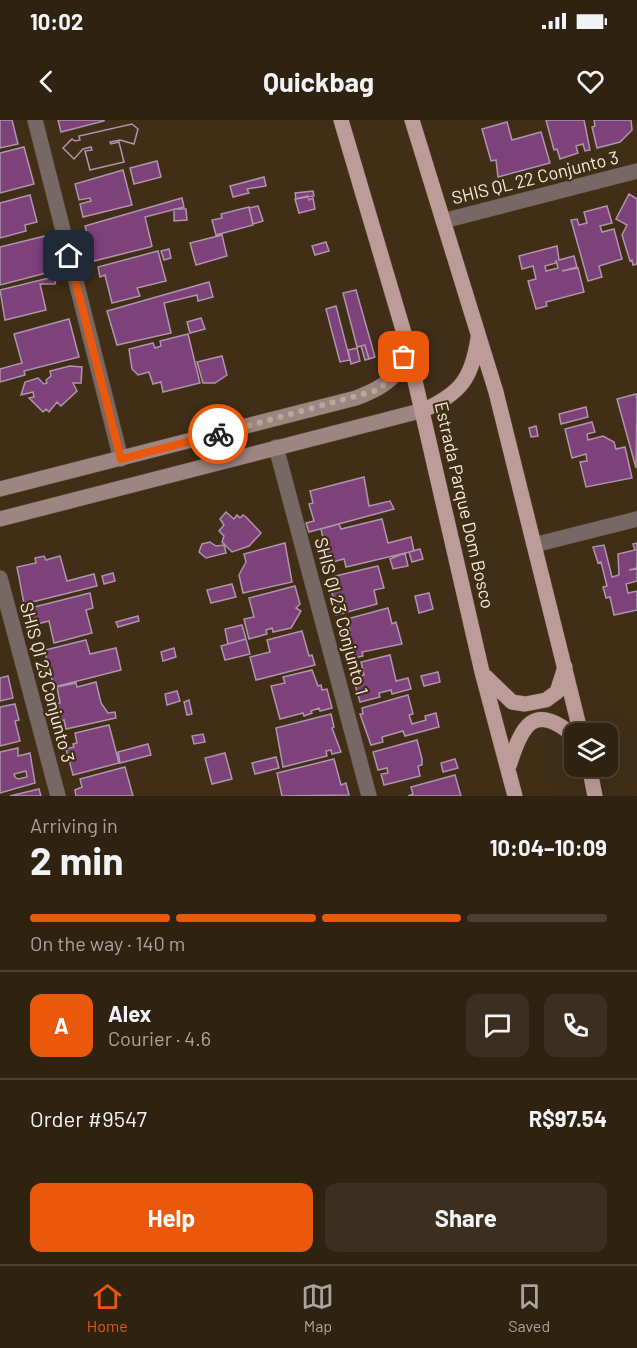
<!DOCTYPE html>
<meta charset="utf-8">
<style>
:root{--surface:#302211;--page:#3c2f1f;--text:#f1f3f6;--muted:#a8a49f;--line:#4b3f31;--accent:#ea580c}
body{margin:0;font-family:Barlow,sans-serif;background:var(--page);color:var(--text);height:100vh;display:flex;flex-direction:column;font-size:22px;white-space:nowrap}
*{box-sizing:border-box;margin:0}
p{font-size:20px;color:var(--muted)}
.icon{flex:none;width:33px;height:33px;fill:none;stroke:currentColor;stroke-width:2;stroke-linecap:round;stroke-linejoin:round}
.map{position:relative;height:676px;overflow:hidden}
.drawer{display:flex;flex-direction:column;background:var(--surface);flex:1}
.drawer>*{flex:none}
.controls{position:absolute;left:564px;top:603px;display:grid;gap:12px}
.controls a{display:grid;place-items:center;width:54px;height:54px;border-radius:12px;background:var(--surface);box-shadow:0 6px 24px #0002,0 0 0 2px var(--line);font-size:30px}
.pin{position:absolute;display:grid;place-items:center;width:51px;height:51px;color:#fff;margin:-26px;border-radius:12px;box-shadow:0 3px 9px #0006}
.courier{position:absolute;display:grid;place-items:center;width:60px;height:60px;margin:-30px;border:4px solid #ea580c;border-radius:50%;background:#fff;color:#222;box-shadow:0 2px 8px #0007}
.headline em{font-style:normal;font-weight:700}
.headline div{display:flex;flex-direction:column-reverse}
.headline{display:flex;align-items:center;justify-content:space-between;height:102px;padding:0 30px}
h1{font-size:39px;font-weight:700;line-height:45px}
.bar{display:grid;grid-template-columns:repeat(4,1fr);gap:9px 6px;align-content:center;height:72px;padding:0 30px}
.bar i{height:8px;border-radius:4px;background:var(--line)}
.bar .on{background:var(--accent)}
.bar p{grid-column:span 4}
.line{display:flex;align-items:center;gap:15px;padding:0 30px;border-top:2px solid var(--line)}
.line div{flex:1}
.round{display:grid;place-items:center;flex:none;width:63px;height:63px;border-radius:12px;background:var(--page)}
.cta{display:flex;gap:12px;margin-top:auto;padding:12px 30px}
.cta a{flex:1;height:69px;border-radius:12px;background:var(--accent);color:#fff;font-size:24px;font-weight:700;line-height:69px;text-align:center}
.cta a+a{background:var(--page);color:var(--text)}
.status{display:flex;justify-content:space-between;align-items:center;height:42px;padding:0 30px;background:var(--surface);direction:ltr}
.status svg{height:16px;fill:currentColor}
header{display:flex;justify-content:space-between;align-items:center;height:78px;padding:0 30px;background:var(--surface);font-size:27px;font-weight:700}
.tab-bar{display:flex;justify-content:space-around;align-items:center;height:84px;border-top:2px solid var(--line);background:var(--surface);font-size:16px;color:var(--muted)}
.tab-bar a{display:grid;justify-items:center;gap:3px}
.tab-bar .on{color:var(--accent)}
.map>svg:first-child{display:block}
.building{fill:#7e427b;stroke:#ae94ac;stroke-width:1.5;fill-rule:evenodd}
.lines{fill:none;stroke-linecap:round;stroke-linejoin:round}
.minor-casing{stroke:#5d4c37;stroke-width:16}
.secondary-casing{stroke:#5d4c37;stroke-width:16}
.primary-casing{stroke:#5d4c37;stroke-width:16}
.minor{stroke:#776866;stroke-width:15}
.secondary{stroke:#9e8582;stroke-width:15}
.primary{stroke:#bc9c98;stroke-width:15}
.done{stroke:#b7a998;stroke-width:6;stroke-dasharray:0 10.8}
.route{stroke:#ea580c;stroke-width:8}
.labels{text-anchor:middle;dominant-baseline:central;stroke-width:4.5;stroke-linejoin:round;paint-order:stroke}
.street-label{font-size:18px;fill:#f7ebdd;stroke:#402e17}
</style>
<div class="status"><b>10:02</b><svg viewBox="0 0 49 12"><path d="M0 12V9h3v3zM5 12V6h3v6zM10 12V3h3v9zM15 12V0h3v12zM26 1h20v11H26zM47 4h2v5h-2z"/></svg></div>
<header><svg class="icon" aria-label="back" viewBox="0 0 24 24"><path d="M15 5l-7 7 7 7"/></svg>Quickbag<svg class="icon" aria-label="heart" viewBox="0 0 24 24"><path d="M12 20l-8-8c-3-5 5-10 8-4 3-6 11-1 8 4z"/></svg></header>
<div class="map">
<svg width="637" height="676" viewBox="0 0 637 676">
<rect width="100%" height="100%" fill="#402e17"/>
<!-- building -->
<path class="building" d="M0,0H12L18,24L0,28Z
M58,0H104V1L61,12Z
M546,0H584L590,30L585,31L583,24L576,26L578,33L560,39L557,29L554,30Z
M594,0H631L632,10L620,22L597,28L592,7L595,6Z
M507,2L512,20L541,12L550,43L498,57L496,40L491,41L482,9Z
M132,4L138,9L134,24L120,20L110,22L111,24L119,22L124,42L90,50L85,31L92,30L91,27L83,29L74,39L63,28L72,19L75,21L80,20L79,16Z
M132,4L138,9L134,24L120,20L110,22L111,24L119,22L124,42L90,50L85,31L92,30L91,27L83,29L74,39L63,28L72,19L75,21L80,20L79,16Z
M24,27L34,64L0,73V33Z
M157,41L161,57L134,64L130,48Z
M123,50L132,85L83,97L80,84L91,81L90,78L79,80L75,64Z
M264,57L266,66L247,69L249,73L233,77L230,66Z
M313,71L314,76L296,79L295,73Z
M629,74L637,79V144L633,145L632,140L630,141L622,115L627,105L616,99Z
M30,75L37,102L25,105L26,111L0,118V83Z
M308,76L309,80L313,78L315,89L299,93L295,79Z
M182,78L184,87L145,97L152,126L150,127L94,141L85,106Z
M258,86L263,101L253,104L249,88Z
M607,86L612,103L600,106L602,112L614,109L622,139L599,146L602,157L588,161L571,100L577,99L579,105L587,103L584,92Z
M249,87L253,105L216,115L212,100L222,98L221,94Z
M174,89H186L187,100L174,101Z
M222,115L227,136L196,145L190,123Z
M45,116L54,151L0,165V127Z
M326,122L329,131L315,135L312,126Z
M557,126L559,140L574,136L577,147L562,151L578,148L584,172L546,182L547,186L536,189L528,161L536,159L533,146L522,149L519,136ZM556,140L558,148L546,151L545,146L556,143Z
M169,129L171,138L164,140L161,131Z
M158,131L166,161L137,168L140,176L112,183L105,155L100,157L98,147Z
M53,157L56,159L55,164H40L46,190L5,200L0,170Z
M209,162L213,177L198,181L197,175L164,183L171,213L117,225L107,191Z
M356,170L375,237L369,239L365,225L357,227L343,173Z
M336,186L350,240L340,242L326,189Z
M201,198L205,209L190,213L187,202Z
M69,199L79,237L24,251L25,255L0,262V249L22,243L14,214Z
M188,214L200,263L163,272L161,262L153,264L149,252L138,255L132,249L129,229L153,223L155,228L161,226L160,221Z
M365,225L369,239L365,240L361,226Z
M357,228L360,241L351,244L348,230Z
M222,236L227,255L215,263H203L197,242Z
M70,246L82,247L81,263H73L77,271L61,286L57,282L49,292L46,289L43,292L29,278L34,277L33,272L21,275L25,262L38,258L44,264L47,263L46,260L51,256L50,251Z
M636,274L637,279L636,348L617,279Z
M586,287L588,297L561,304L559,294Z
M592,302L595,312L587,314L588,320L603,316L614,322L616,329L625,327L632,358L586,367L580,342L587,341L586,334L572,338L565,309Z
M536,306L538,316L531,317L529,308Z
M364,357L369,386L390,381L394,389L309,412L306,403L314,401L309,384L313,383L310,371Z
M226,392L234,399L237,395L240,398L243,395L246,397L261,413L249,426L232,432L222,422L224,416L219,411L224,405L220,399Z
M382,399L388,423L411,417L414,431L346,447L344,439L328,443L321,409L339,404L341,409Z
M210,422L216,426L224,425L226,433L206,438L199,432L202,424Z
M285,423L292,462L243,473L239,455L246,442L244,434Z
M637,423V448L629,450L637,449V461L626,464L628,473L637,471V490L614,495L610,477L606,478L603,467L607,466L601,442L598,443L593,427L604,425L612,457L619,455L618,434L635,430L633,424Z
M420,429L423,439L412,442L409,432Z
M405,433L408,446L393,449L390,439Z
M44,436L46,440L60,436L67,461L94,454L97,466L24,484L17,447L36,443L35,438Z
M378,446L384,468L374,470L377,484L336,495L333,485L345,482L344,479L334,482L332,473L336,470L331,457Z
M113,453L115,461L104,464L102,456Z
M232,464L236,477L211,483L207,470Z
M295,466L300,484L296,488L301,491L291,508L273,512L272,508L266,510L267,514L249,519L244,499L254,497L249,478Z
M90,473L93,488L86,490L92,513L54,523L49,501L30,506L26,489Z
M429,473L433,489L419,493L415,476Z
M388,488L392,504L396,502L402,524L362,532L363,536L349,539L341,513L350,511L347,499Z
M138,496L139,501L118,507L116,502Z
M242,505L246,519L228,524L225,509Z
M302,511L309,536L312,535L315,545L256,560L250,537L270,532L267,520Z
M246,519L250,534L225,540L221,526Z
M86,520L90,534L116,528L121,550L54,567L49,549L42,551L40,543L47,541L45,530Z
M174,528L176,537L163,541L161,532Z
M390,535L396,561L408,558L411,569L392,574L391,570L379,573L380,577L360,582L353,558L364,555L361,542Z
M312,550L318,566L321,565L322,570L327,569L332,588L320,591L319,588L311,591L312,593L304,596L303,593L280,599L271,566L285,563L283,557Z
M438,552L440,562L424,566L421,556Z
M8,556L13,578L0,581V558Z
M96,562L101,583L108,593L115,592L116,598L66,609L64,600L59,602L54,584L60,583L57,567L76,563L77,567Z
M177,571L180,581L167,585L165,574Z
M408,575L413,594L409,595L412,604L426,600L425,596L436,593L439,607L405,616L403,611L382,617L383,622L371,625L360,594H363L362,588Z
M189,580L192,594L187,595L184,582Z
M15,584L19,600L15,601L20,621L0,626V587Z
M331,594L334,607L332,608L341,632L332,634L331,630L326,631L327,636L283,647L276,608Z
M109,605L119,643L73,655L66,629L74,627L73,624L77,623L75,613Z
M203,614L205,622L194,624L192,616Z
M417,620L422,639V645L418,646L420,656L384,665L381,654L388,653L387,648L378,650L373,632Z
M148,624L151,635L120,643L118,632Z
M18,628V636L30,633L35,663L0,673V632ZM26,651L27,657L18,659L15,657L14,654Z
M225,633L232,659L212,664L205,638Z
M276,637L279,648L255,654L252,643Z
M334,639L341,665L346,663L349,675L282,676L277,653Z
M455,639L458,648L443,652L441,643Z
M125,647L133,676H76L75,670L82,667L80,659Z
M455,655L461,676H408L413,674L411,667Z
M39,669L41,676H10Z"/>
<g class="lines">
<!-- minor casing -->
<g class="minor-casing">
<path id="minor" d="M35,0L121,339
M443,101L637,51
M276,327L369,676
M534,425L637,399
M0,458L58,676"/>
</g>
<!-- secondary casing -->
<g class="secondary-casing">
<path id="secondary" d="M0,369L356,278C385,267 404,256 404,222
M0,399L424,290"/>
</g>
<!-- primary casing -->
<g class="primary-casing">
<path id="primary" d="M341,0L404,213L482,552L515,676
M412,0L496,272L581,614
M424,290C461,273 472,258 478,218
M486,557L512,582L525,584L546,580L557,572L565,547
M509,646C522,606 533,581 574,616
M589,646L595,676"/>
</g>
<!-- minor -->
<use href="#minor" class="minor"/>
<!-- secondary -->
<use href="#secondary" class="secondary"/>
<!-- primary -->
<use href="#primary" class="primary"/>
</g>
<g class="lines">
<!-- done -->
<path class="done" d="M218,314L374,271C389,262 397,254 404,237"/>
<!-- route -->
<path class="route" d="M69,136L121,339L218,314"/>
</g>
<g class="labels">
<!-- street labels -->
<g class="street-label">
<text transform="translate(535 57) rotate(-14)">SHIS QL 22 Conjunto 3</text>
<text transform="translate(465 385) rotate(77)">Estrada Parque Dom Bosco</text>
<text transform="translate(342 496) rotate(75)">SHIS QI 23 Conjunto 1</text>
<text transform="translate(48 562) rotate(75)">SHIS QI 23 Conjunto 3</text>
</g>
</g>
</svg>
<div class="controls">
<a><svg class="icon" aria-label="layers" viewBox="0 0 24 24"><path d="M12 4l9 5-9 5-9-5zM3 14l9 5 9-5"/></svg></a>
</div>
<div class="pin" style="left:404px;top:237px;background:#ea580c"><svg class="icon" aria-label="bag" viewBox="0 0 24 24"><path d="M5 8h14l-1 12H6zM9 8a3 3 0 0 1 6 0"/></svg></div>
<div class="pin" style="left:69px;top:136px;background:#1f2937"><svg class="icon" aria-label="home" viewBox="0 0 24 24"><path d="M3 11l9-7 9 7M6 9v11h12V9"/></svg></div>
<div class="courier" style="left:218px;top:314px"><svg class="icon" aria-label="bike" viewBox="0 0 24 24"><circle cx="6" cy="16" r="4"/><circle cx="18" cy="16" r="4"/><path d="M6 16l4-8h5l3 8M10 8l3 8H6M13 5h3"/></svg></div>
</div>
<section class="drawer">
<div class="headline"><div><h1>2 min</h1><p>Arriving in</p></div><em>10:04–10:09</em></div>
<div class="bar"><i class="on"></i><i class="on"></i><i class="on"></i><i></i><p>On the way · 140 m</p></div>
<div class="line" style="height:108px"><b class="round" style="background:var(--accent);color:#fff">A</b><div><b>Alex</b><p>Courier · 4.6</p></div><a class="round"><svg class="icon" aria-label="chat" viewBox="0 0 24 24"><path d="M4 5h16v11H9l-5 4z"/></svg></a><a class="round"><svg class="icon" aria-label="phone" viewBox="0 0 24 24"><path d="M5 4h4l2 5-3 2q2 4 5 5l2-3 5 2v4C11 20 4 13 5 4z"/></svg></a></div>
<div class="line" style="height:78px"><div>Order #9547</div><b>R$97.54</b></div>
<div class="cta"><a>Help</a><a>Share</a></div>
</section>
<nav class="tab-bar">
<a class="on"><svg class="icon" aria-label="home" viewBox="0 0 24 24"><path d="M3 11l9-7 9 7M6 9v11h12V9"/></svg>Home</a>
<a><svg class="icon" aria-label="map" viewBox="0 0 24 24"><path d="M3 6l6-2 6 2 6-2v14l-6 2-6-2-6 2zM9 4v14M15 6v14"/></svg>Map</a>
<a><svg class="icon" aria-label="saved" viewBox="0 0 24 24"><path d="M7 4h10v16l-5-4-5 4z"/></svg>Saved</a>
</nav>
